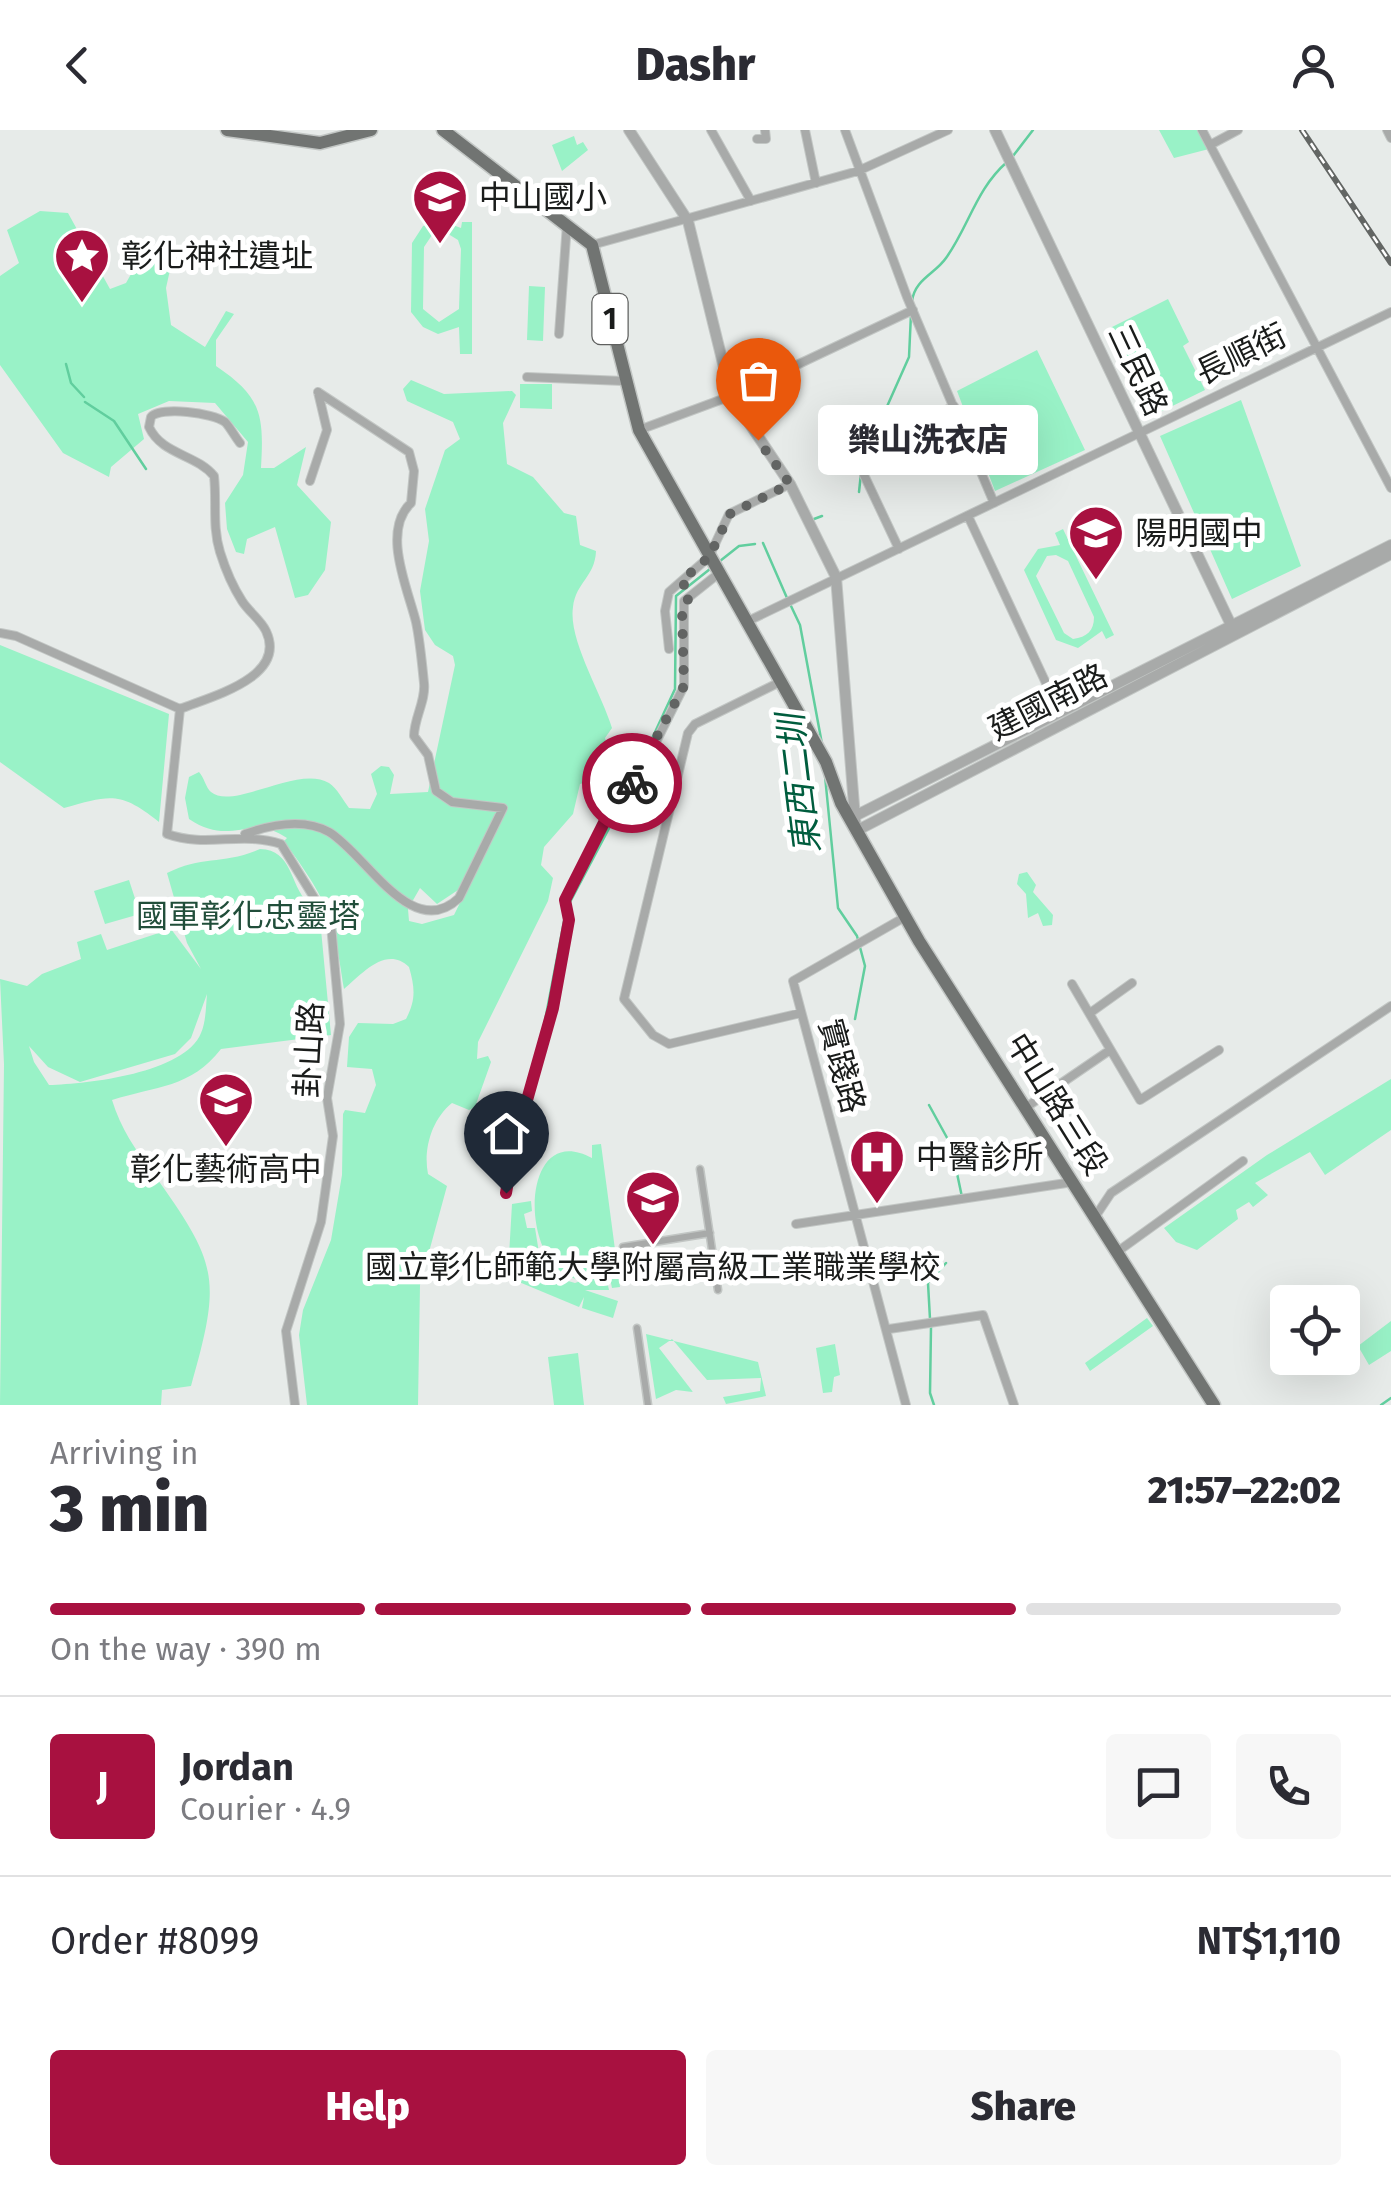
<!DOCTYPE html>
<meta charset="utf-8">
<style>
:root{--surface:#fff;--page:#f7f7f7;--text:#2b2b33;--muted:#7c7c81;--line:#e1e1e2;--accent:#a81140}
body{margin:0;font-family:"Fira Sans","Noto Sans TC",sans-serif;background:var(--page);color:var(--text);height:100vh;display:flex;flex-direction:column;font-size:38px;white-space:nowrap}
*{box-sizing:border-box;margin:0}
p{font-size:32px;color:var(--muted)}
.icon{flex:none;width:55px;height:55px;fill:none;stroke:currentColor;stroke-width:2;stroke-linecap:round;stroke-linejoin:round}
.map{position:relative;height:1275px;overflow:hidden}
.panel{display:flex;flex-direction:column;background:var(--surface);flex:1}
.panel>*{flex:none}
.controls{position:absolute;left:1270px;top:1155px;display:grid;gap:20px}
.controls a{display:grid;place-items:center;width:90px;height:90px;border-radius:10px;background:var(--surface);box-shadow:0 10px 40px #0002;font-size:50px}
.pin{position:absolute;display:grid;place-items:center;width:85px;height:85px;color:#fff;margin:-102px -42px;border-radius:50% 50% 50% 0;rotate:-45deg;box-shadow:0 0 10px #0007}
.pin .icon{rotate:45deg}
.courier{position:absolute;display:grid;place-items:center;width:100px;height:100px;margin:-50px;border:8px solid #a81140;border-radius:50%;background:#fff;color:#222;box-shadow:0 2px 12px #0007}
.bubble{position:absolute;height:70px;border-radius:10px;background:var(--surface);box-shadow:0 10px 40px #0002;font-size:32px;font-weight:800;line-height:70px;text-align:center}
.summary em{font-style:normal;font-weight:800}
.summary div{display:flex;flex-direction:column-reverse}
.summary{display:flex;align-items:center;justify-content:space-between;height:170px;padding:0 50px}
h1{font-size:65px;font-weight:800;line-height:75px}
.bar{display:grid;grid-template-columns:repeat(4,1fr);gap:15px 10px;align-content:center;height:120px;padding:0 50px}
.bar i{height:12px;border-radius:8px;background:var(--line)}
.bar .current{background:var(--accent)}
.bar p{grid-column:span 4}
.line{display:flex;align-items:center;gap:25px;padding:0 50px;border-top:2px solid var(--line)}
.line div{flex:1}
.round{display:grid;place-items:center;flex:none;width:105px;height:105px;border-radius:10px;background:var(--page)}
.button{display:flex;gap:20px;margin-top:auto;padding:20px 50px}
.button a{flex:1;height:115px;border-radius:10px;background:var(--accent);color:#fff;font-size:40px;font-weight:800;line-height:115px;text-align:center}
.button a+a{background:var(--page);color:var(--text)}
header{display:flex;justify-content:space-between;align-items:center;height:130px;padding:0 50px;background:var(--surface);font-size:45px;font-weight:800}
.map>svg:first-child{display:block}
.green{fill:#99f2c7;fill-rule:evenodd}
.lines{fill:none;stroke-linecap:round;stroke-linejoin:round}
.stream{stroke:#61ce9e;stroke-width:2.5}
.pedestrian-casing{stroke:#c2c6c4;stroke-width:9}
.minor-casing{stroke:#c2c6c4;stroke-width:10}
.tertiary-casing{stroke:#c2c6c4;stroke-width:12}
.primary-casing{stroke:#c2c6c4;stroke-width:15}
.pedestrian{stroke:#a8aaa9;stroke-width:6}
.minor{stroke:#a8aaa9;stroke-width:8}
.tertiary{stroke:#a8aaa9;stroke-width:10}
.primary{stroke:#717472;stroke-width:12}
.rail-casing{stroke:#636664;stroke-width:6}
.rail{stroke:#fff;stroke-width:2.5;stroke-dasharray:8;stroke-linecap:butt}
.done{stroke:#626463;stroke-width:10;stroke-dasharray:0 18}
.route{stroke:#a81140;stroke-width:12}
.labels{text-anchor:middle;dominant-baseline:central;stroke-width:10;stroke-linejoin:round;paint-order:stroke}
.shield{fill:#fff;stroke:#5f605f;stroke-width:2.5}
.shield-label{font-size:30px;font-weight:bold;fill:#1a1c1b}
.poi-label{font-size:32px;fill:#1a1c1b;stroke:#fff;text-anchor:start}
.street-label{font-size:32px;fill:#1a1c1b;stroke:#fff}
.park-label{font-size:32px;fill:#214e3a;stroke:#fff}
.water-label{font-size:35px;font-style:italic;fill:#005d3e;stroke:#fff}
</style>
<header><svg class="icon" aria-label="back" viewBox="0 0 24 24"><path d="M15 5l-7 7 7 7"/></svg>Dashr<svg class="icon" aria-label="person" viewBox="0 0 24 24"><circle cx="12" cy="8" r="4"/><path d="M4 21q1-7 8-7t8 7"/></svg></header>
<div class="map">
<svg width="1391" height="1275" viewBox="0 0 1391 1275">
<rect width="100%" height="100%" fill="#e7ebe9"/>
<!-- green -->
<path class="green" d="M1159,0H1199L1209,19L1174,28Z
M574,6L577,15L583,12L588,20L562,41L552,15Z
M40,81L68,83L110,159L126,153L144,121L174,122L166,158L171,195L205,217L226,181L234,184L216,210V236C262,267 264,285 261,338H274L306,317L297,355L331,392L325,440L308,465L295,468L275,397L247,409L244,424L236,422L227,399L225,373L243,345L248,312L215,273L169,271L138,284L144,309L111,337L109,347L63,323L0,235V146L19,133L7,100Z
M439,90L461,98L462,92H472V224H460L459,197L438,204L423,197L411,182L412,113L423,96ZM445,102L458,110L461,119L459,179L439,192L423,179L424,117L432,105Z
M529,156L545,157L543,211L527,210Z
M1168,169L1189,212L1183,216L1205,260L1148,288L1104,201Z
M1037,220L1085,320L995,361L957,261Z
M411,250L444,264L512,261L516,265L503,293L507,334L533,347L564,383L576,386L580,415L596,421C595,447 576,452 573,477C568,510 602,564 612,598L605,608L610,625L601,648L580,654L573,684L544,717L541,735L553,748L548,771L478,912L477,929L488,926L491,932L475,977L469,980L452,973C432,989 423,1019 428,1044L447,1056L420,1155L418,1275H307L299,1205L303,1180L331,1110L342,1045L343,984L345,980L365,983L376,955L372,939L347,937L349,907L358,893L393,894L406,889C416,870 415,858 409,837C386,815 362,844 344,859C333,784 328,772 284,711L287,708C250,682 232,718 189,689L185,668L189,647L199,642C204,647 206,658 211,662C233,681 298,634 329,653C337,658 343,670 349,678L370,679L377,664L371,644L381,636L389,637L394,645L390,664L428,662L455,535L453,526L435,515L425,500L420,461L429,411L425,379L445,320L460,309L453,292L407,271L403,259ZM503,685L454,785L422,794L409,791L408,779L420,758L437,774L461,758Z
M520,254H552V279L520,278Z
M1241,270L1301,436L1232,469L1160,306Z
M1063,399L1114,505L1106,509L1102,501L1078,518L1056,510L1024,440L1038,419L1060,415L1055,403ZM1056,425L1068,431L1094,487C1094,501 1087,507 1073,509L1064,503L1036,446L1047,426Z
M0,515L169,584L159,692C120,661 111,665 64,678L0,632Z
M260,719C293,720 289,754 308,773L306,782L320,789L331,905L221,919C191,958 156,956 112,970C121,999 135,1019 153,1043C218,1134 222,1147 191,1256L162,1260L161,1275H0L4,934L0,849L27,856L42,844L81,829L77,812L101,804L107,820L171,799L201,839L187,813L167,743C202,725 223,735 260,719ZM207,864C206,875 206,892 201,903C185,943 88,954 49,955L34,932L29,916L48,937L80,952L175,924L191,908Z
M1027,742L1036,755L1033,762L1053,785L1052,795L1043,796L1038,783L1028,788L1026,764L1017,754L1019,744Z
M129,750L140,784L105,794L94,761Z
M1391,949V1000L1325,1045L1310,1022L1255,1053L1268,1065L1253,1077L1249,1072L1236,1080L1238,1089L1197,1120L1176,1112L1164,1098L1267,1025Z
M601,1014L620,1157L612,1158L607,1134L598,1143L576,1149C518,1136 519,988 592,1028V1015Z
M531,1071L532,1081L524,1084L527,1098H535L541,1135L551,1139L545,1156L551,1146L575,1153L605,1142L609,1160H585L618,1171L613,1188L582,1178L584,1167L579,1177L519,1152L508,1143L512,1074Z
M1147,1188L1153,1196L1090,1241L1085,1233Z
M1391,1191V1221L1369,1235L1358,1216Z
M646,1204L758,1232L766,1266L726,1274L723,1267L760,1261L761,1248L707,1250L672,1209L659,1218L693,1262L676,1260L656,1269Z
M835,1214L840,1245L834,1247L832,1262L823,1263L816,1218Z
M578,1223L584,1275H554L548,1227Z"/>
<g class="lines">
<!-- stream -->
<path class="stream" d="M1013,26L1033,0
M912,171C915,149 935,144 946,128C969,96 976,59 1007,32
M66,234L71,253L84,267
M85,272L114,291L146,339
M865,326L909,227L911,184
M859,362L862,334
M814,389L822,386
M763,413L787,468
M720,431L739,416L755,414
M791,476L800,495L822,614
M637,641L675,559L676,466L710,439
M825,646L838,778L857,806L865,836L855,889
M569,774L633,653
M543,901L565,786
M929,975L951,1015L962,1067
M930,1189L928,1153L946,1133
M931,1197L930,1263L934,1275
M1381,1275L1391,1268"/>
<!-- pedestrian casing -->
<g class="pedestrian-casing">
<path id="pedestrian" d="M700,1039L718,1160
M623,1117L710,1103
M637,1198L648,1275"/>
</g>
<!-- minor casing -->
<g class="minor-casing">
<path id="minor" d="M711,0L751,71
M805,0L816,53
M845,0L907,167L994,373
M1202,0L1391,358
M1387,0L1391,8
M757,9H766L765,0
M1210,15L1238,0
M592,115L858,41L948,0
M559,204L567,94
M527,247L623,251
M639,300L731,266L913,180
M310,351L327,300L318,262
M968,386L1059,581
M899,419L864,345L865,332L892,308L954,276
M746,492L1391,182
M0,503L16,506L180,579L167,704C207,718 241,701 281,714L331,795L340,894L327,968L333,1006L321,1092L286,1201L295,1275
M669,519L665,481L669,462L709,427L729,384L790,354
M780,552L695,594L688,603L624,869L653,905L669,914L801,883
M180,579C209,567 288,548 266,501C261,490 249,482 242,471C233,457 225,438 220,422C212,396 217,372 214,346C196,324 162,325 149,297L151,287C161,276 213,283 225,292C230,297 235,307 240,313
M245,704C270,695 304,688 329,702C366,724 412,813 459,768L503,678L452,672L436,661L428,625L414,606C414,588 426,571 424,553C422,533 420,511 416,492C408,459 381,401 411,373L414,341L409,322L318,262
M905,787L793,851L906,1275
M1072,854L1140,970L1219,920
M1090,883L1132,853
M1028,976L1110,920
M506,1063L514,1016L553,878L569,791L565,770L622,657L638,648L684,556V471L718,444
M1095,1087L1111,1063L1391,876
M796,1094L1073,1052
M1117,1122L1243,1031
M889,1199L983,1185L1014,1275"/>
</g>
<!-- tertiary casing -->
<g class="tertiary-casing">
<path id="tertiary" d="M629,0L688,91L731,266L790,354L836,447L856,701L1391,424
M995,0L1232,497
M851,688L1391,415"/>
</g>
<!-- primary casing -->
<g class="primary-casing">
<path id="primary" d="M227,0L320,13L371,0
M443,0L592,115L639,300L826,632L841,673L919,811L1214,1275"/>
</g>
<!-- pedestrian -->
<use href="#pedestrian" class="pedestrian"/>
<!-- minor -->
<use href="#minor" class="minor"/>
<!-- tertiary -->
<use href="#tertiary" class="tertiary"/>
<!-- primary -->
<use href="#primary" class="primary"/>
<!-- rail casing -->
<g class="rail-casing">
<path id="rail" d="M1302,0L1391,133"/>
</g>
<!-- rail -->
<use href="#rail" class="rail"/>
</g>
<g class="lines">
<!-- done -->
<path class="done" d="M632,653L684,556L682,480L691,464L681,451L709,427L730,384L790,354L758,310"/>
<!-- route -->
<path class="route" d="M506,1063L514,1016L553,878L569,790L565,770L622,657L632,653"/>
</g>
<!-- icons -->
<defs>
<g id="school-pin" transform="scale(2.875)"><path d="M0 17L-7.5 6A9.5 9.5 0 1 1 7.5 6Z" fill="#a81140" stroke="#fff"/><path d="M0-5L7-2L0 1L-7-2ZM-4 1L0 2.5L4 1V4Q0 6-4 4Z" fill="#fff"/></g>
<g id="sight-pin" transform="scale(2.875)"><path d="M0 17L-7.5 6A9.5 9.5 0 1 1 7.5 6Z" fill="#a81140" stroke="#fff"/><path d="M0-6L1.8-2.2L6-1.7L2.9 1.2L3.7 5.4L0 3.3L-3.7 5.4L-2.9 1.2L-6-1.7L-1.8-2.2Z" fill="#fff"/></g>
<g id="hospital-pin" transform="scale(2.875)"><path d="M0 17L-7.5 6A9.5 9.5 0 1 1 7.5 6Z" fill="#a81140" stroke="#fff"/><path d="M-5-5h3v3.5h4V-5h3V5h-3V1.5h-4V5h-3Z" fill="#fff"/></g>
</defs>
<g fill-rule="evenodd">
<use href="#school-pin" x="440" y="67"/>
<use href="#sight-pin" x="82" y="126"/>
<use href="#school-pin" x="1096" y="403"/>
<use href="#school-pin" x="226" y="970"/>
<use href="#hospital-pin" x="877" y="1027"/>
<use href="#school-pin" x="653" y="1068"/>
</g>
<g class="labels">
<!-- shield labels -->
<rect class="shield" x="592.5" y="164" width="35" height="50" rx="8"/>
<g class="shield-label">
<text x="610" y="189">1</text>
</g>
<!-- poi labels -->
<g class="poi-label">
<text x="479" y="67">中山國小</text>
<text x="121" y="126">彰化神社遺址</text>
<text x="1135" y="403">陽明國中</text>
<text x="916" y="1027">中醫診所</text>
<text x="226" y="1039" text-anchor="middle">彰化藝術高中</text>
<text x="653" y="1137" text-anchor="middle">國立彰化師範大學附屬高級工業職業學校</text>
</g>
<!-- street labels -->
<g class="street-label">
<text transform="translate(1241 224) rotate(-26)">長順街</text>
<text transform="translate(1138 240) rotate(65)">三民路</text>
<text transform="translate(1048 572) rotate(-27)">建國南路</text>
<text transform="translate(309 920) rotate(-87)">卦山路</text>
<text transform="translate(842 936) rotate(75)">實踐路</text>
<text transform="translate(1057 974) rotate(58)">中山路三段</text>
</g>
<!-- park labels -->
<g class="park-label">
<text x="248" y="786">國軍彰化忠靈塔</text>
</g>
<!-- water labels -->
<g class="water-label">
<text transform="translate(799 654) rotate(-97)">東西二圳</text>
</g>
</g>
</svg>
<div class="controls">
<a><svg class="icon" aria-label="locate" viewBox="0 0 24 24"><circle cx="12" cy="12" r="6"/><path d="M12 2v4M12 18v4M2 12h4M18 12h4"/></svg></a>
</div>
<div class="pin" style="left:758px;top:310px;background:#ea580c"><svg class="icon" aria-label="bag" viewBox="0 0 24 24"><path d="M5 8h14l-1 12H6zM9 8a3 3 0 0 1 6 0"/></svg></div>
<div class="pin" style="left:506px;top:1063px;background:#1f2937"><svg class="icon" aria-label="home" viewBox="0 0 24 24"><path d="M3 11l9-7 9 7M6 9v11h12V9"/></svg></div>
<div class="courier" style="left:632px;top:653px"><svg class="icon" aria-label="bike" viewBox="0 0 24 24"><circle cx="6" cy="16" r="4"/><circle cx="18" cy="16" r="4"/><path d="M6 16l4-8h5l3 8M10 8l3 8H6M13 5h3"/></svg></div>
<div class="bubble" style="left:818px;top:275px;width:220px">樂山洗衣店</div>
</div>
<section class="panel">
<div class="summary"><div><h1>3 min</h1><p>Arriving in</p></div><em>21:57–22:02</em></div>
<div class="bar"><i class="current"></i><i class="current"></i><i class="current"></i><i></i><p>On the way · 390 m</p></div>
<div class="line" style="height:180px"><b class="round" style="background:var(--accent);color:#fff">J</b><div><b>Jordan</b><p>Courier · 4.9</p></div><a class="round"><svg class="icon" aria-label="chat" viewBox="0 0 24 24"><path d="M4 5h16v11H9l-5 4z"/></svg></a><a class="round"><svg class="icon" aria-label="phone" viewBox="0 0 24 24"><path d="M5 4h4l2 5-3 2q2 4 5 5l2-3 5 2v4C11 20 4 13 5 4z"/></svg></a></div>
<div class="line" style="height:130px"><div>Order #8099</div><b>NT$1,110</b></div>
<div class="button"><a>Help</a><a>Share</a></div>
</section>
